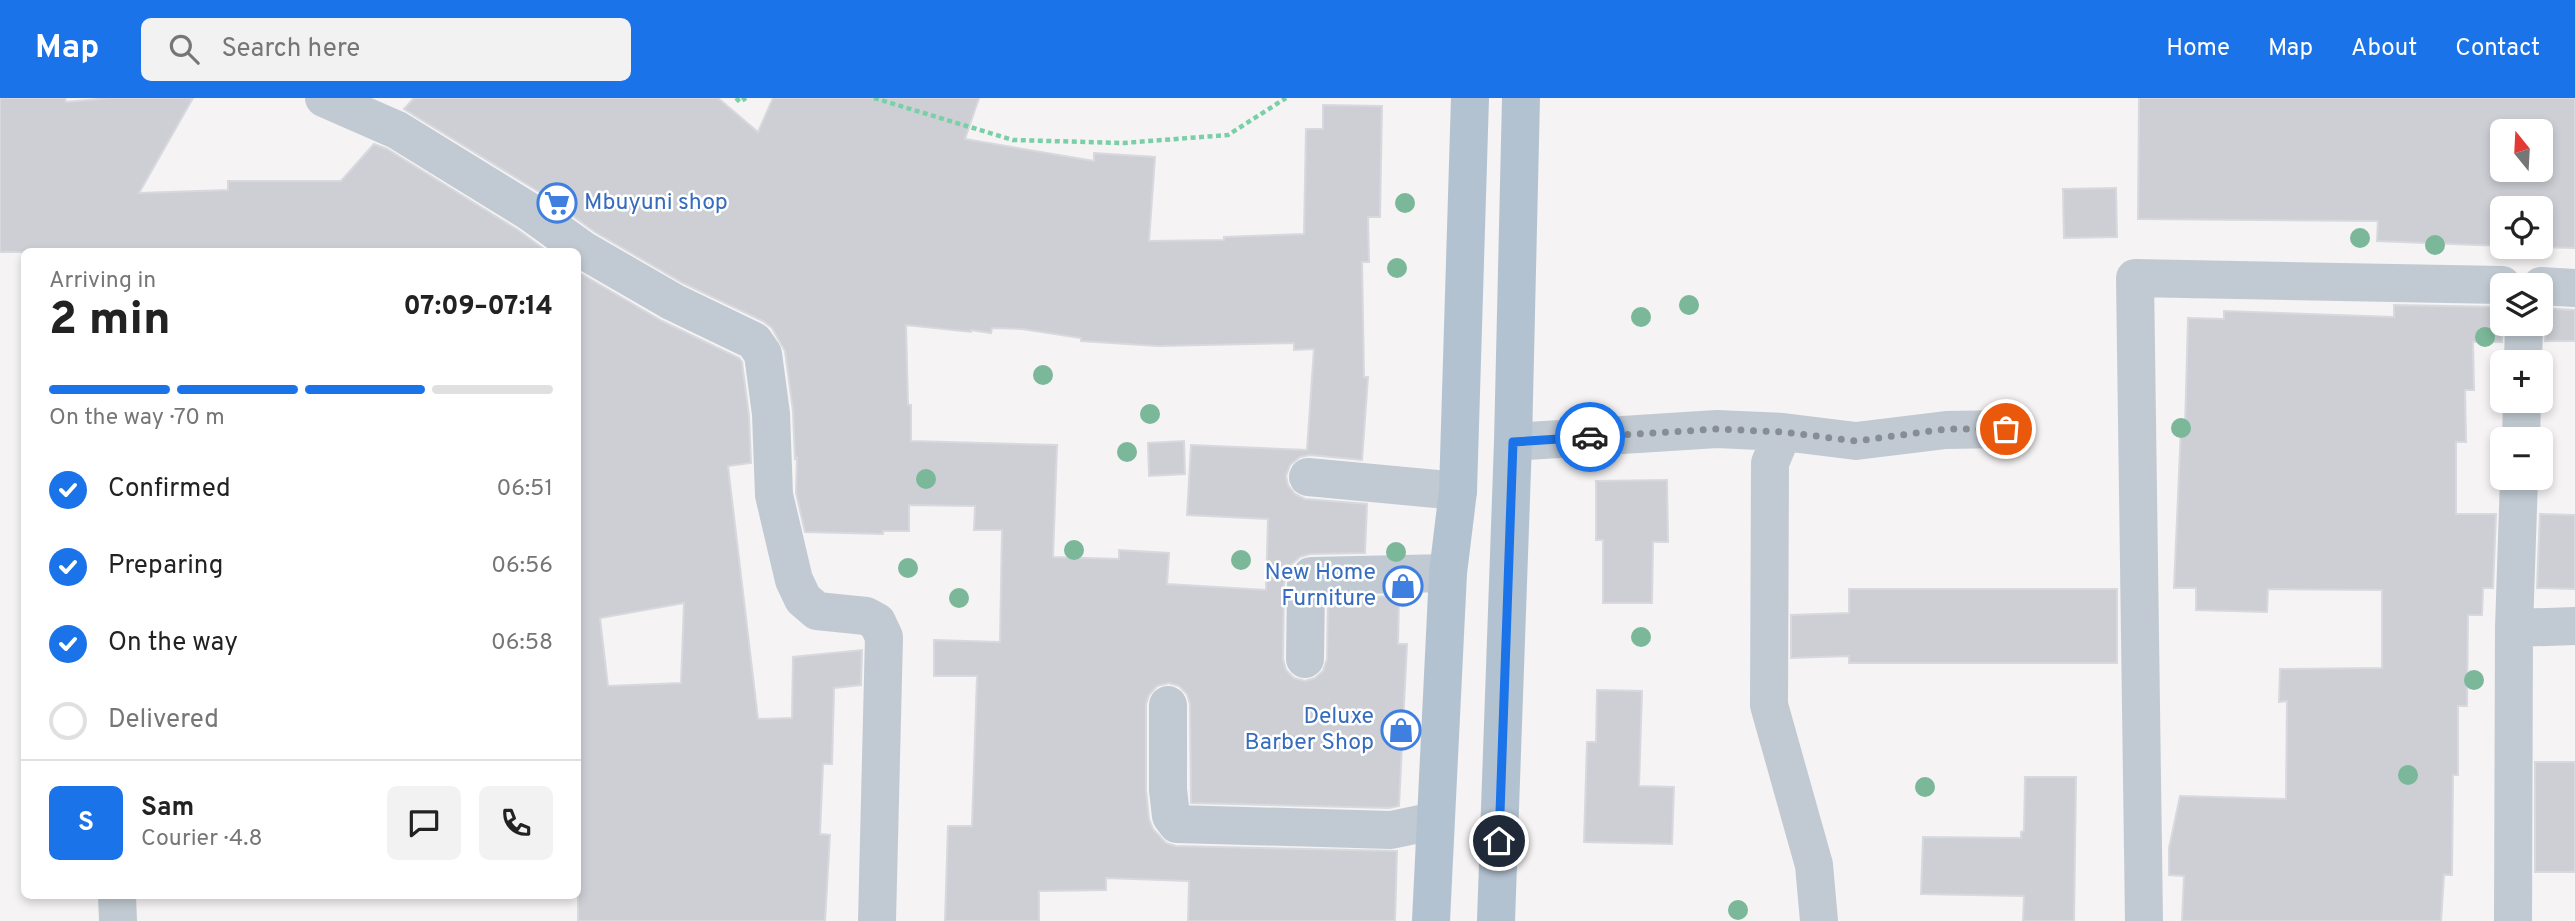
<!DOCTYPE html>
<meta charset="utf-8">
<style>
:root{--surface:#fff;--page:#f2f2f2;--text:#222;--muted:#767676;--line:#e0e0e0;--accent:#1a73e8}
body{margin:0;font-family:Overpass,sans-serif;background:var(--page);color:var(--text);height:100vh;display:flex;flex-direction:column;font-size:26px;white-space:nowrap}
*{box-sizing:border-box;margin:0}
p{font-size:23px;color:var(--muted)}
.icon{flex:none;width:38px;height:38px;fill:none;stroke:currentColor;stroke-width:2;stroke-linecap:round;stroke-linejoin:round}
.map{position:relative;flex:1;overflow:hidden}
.details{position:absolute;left:21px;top:150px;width:560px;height:651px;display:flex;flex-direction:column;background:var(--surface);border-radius:10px;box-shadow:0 4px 10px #0003}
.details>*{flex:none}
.needle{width:46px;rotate:342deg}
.buttons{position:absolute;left:2490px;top:21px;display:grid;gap:14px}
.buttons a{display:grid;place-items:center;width:63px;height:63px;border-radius:10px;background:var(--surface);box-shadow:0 4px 10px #0003;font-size:35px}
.pin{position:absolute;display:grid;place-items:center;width:60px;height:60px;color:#fff;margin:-30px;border:4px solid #fff;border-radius:50%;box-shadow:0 2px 7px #0007}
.courier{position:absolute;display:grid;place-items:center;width:70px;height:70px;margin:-35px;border:5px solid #1a73e8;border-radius:50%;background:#fff;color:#222;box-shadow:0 2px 9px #0007}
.overview em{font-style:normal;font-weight:800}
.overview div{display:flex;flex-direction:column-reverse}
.overview{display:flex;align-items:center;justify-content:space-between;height:119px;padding:0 28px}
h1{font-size:46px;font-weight:800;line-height:52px}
.bar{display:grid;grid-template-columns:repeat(4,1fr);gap:10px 7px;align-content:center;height:84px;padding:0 28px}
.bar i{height:9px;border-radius:5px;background:var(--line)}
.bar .selected{background:var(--accent)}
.bar p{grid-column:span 4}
.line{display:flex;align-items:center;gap:18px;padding:0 28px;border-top:2px solid var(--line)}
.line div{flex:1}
.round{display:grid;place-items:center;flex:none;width:74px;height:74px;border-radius:10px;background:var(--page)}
ol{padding:0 28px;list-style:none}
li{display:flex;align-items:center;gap:21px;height:77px}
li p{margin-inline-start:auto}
li .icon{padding:7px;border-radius:50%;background:var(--accent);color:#fff;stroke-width:4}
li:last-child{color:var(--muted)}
li i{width:38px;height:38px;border:4px solid var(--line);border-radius:50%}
header{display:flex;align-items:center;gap:42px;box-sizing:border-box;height:98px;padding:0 35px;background:var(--accent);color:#fff}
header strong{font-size:33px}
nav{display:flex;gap:38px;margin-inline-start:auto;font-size:24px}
.search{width:490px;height:63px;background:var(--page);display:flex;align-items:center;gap:18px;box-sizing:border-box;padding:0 24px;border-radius:10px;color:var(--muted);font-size:26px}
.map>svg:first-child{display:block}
.building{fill:#cdcfd5;stroke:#d7d9de;stroke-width:2;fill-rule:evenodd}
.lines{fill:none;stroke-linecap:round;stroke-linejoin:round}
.path{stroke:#7ad0a6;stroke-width:4.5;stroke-dasharray:5 3.5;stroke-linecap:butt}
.minor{stroke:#c1cad2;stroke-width:38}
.major{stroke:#b3c2d1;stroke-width:38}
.tree{fill:#7bb799}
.done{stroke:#868d94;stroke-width:7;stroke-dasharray:0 12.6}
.route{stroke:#1a73e8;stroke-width:9}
.labels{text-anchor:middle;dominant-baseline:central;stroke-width:5;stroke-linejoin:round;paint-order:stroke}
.shop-label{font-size:23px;fill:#366cbe;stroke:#fff;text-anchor:end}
</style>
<header>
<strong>Map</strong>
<div class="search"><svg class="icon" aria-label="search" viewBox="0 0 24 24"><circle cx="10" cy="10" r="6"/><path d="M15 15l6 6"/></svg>Search here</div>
<nav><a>Home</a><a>Map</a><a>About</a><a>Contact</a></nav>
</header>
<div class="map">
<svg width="2575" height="823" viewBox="0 0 2575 823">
<rect width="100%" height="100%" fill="#f5f3f3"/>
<!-- building -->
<path class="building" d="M0,0H65L66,4L110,0H193L139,95L228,92V83H341L374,46L387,51L518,132L548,154H336L337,151H210L211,154H0Z
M414,0H718L758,34L773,0H979L965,41L1094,63V55L1155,59L1149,143L1224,142V139L1304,136L1306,31H1323V7L1382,8L1380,119H1368L1369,164H1362L1364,279H1368L1362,362L1310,357L1300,359L1290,367L1286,378L1288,387L1295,396L1305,401L1367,406L1365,455L1310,456L1300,459L1292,466L1284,486L1283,561L1286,572L1294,580L1305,583L1315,580L1323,573L1327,561L1328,500L1399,498L1398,546H1407L1399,708L1389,710L1191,705L1190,606L1187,596L1179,588L1169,585L1157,588L1149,597L1146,606V692L1149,721L1153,731L1166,745L1176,748L1397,753L1395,823H1188L1189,783L1106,780V792L1039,793V823H945L948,728H972L977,578H934V542L1000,544L1002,432H974L975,408L909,407V433H883V436L805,434L796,395L797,360L795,361L793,313L785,253L772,230L763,223L683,185L595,134L541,95L404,11ZM906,227L971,234V232L991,235L992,230L1022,231L1081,240V243L1158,248L1294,245V252L1314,251L1307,352L1191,347L1187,417L1268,421L1266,492L1167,486L1169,455L1119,452V461L1053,459L1057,347L911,343V307H908Z
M2139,0H2575V150L2535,149H2541V110H2502V148L2377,143L2378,123L2138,121ZM2502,33H2541V72H2502Z
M2116,90L2117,139L2064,140L2063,91Z
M578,174L662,223L739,260L742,264L749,318L751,365L728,368L758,621L792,620L793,559L862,552L861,587L834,590L832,666H823L820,736L830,737L825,823H578ZM684,505L681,585L608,588L600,520Z
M2394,207L2502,209V244H2473L2474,292H2465L2466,344H2456V416H2496L2493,490H2483L2482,517H2468L2467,608H2458V677H2453L2452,777H2444L2441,823H2182L2184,778L2169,777V750L2180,698L2286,701L2287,603L2279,604L2280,571L2382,570V492L2268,491L2267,514L2196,512V490H2174L2181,330H2185L2188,220L2224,221V213L2394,219Z
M2541,210L2575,212V243H2545L2546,226Z
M1184,343L1185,376L1149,378L1148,345Z
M1667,382L1668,444H1653L1652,505H1603V442H1596V383Z
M2540,416L2575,417V491L2537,490Z
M1849,491H2117V565H1849V558L1791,560V517L1849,515Z
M1597,592L1642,593L1639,688L1674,689L1672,746L1584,744L1587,644H1596Z
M2535,664H2575V774H2535Z
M2025,679H2076L2074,823H2023L2024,798L1921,796L1923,739L2021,740V734L2024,733Z"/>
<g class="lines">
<!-- path -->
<path class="path" d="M736,0L740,4L746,0
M874,0L1013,42L1123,45L1228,37L1286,0"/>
<!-- minor -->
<path class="minor" d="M324,0L397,32L530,114L583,152L673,204L754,243L763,256L771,316L774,397L794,482L803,501L817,513L866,518L877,524L884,539L877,823
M2541,188L2575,190
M2523,264L2524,226
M2521,341L2522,303
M1513,344L1717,331L1783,334
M1308,379L1458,393
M2514,530L2575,528
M1305,561L1306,486L1311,478L1448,475
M1168,607V692L1171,718L1177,726L1391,732L1434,723
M117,798L118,823
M1819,823L1814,767L1769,607L1770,365L1783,334L1856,343L1946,332L2006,331
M2144,823L2135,180L2502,187
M2513,823L2514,530L2519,380"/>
<!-- major -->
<path class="major" d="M1431,823L1448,475L1458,393L1470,0
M1496,823L1513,344L1521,0"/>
</g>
<!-- trees -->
<g class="tree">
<circle cx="1405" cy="105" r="10"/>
<circle cx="2360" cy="140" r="10"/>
<circle cx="2435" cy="147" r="10"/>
<circle cx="1397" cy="170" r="10"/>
<circle cx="1689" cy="207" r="10"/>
<circle cx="1641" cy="219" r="10"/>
<circle cx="2485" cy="239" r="10"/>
<circle cx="1043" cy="277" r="10"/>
<circle cx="1150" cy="316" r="10"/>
<circle cx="2181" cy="330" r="10"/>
<circle cx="1127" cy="354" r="10"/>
<circle cx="926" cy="381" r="10"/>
<circle cx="1074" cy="452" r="10"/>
<circle cx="1396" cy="454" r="10"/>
<circle cx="1241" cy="462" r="10"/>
<circle cx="908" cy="470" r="10"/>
<circle cx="959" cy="500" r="10"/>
<circle cx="1641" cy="539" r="10"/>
<circle cx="2474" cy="582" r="10"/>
<circle cx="2408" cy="677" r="10"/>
<circle cx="1925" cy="689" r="10"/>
<circle cx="1738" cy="812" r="10"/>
</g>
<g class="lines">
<!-- done -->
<path class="done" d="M1590,339L1717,331L1783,334L1856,343L1946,331H2006"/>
<!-- route -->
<path class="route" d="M1499,743L1513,344L1590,339"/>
</g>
<!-- icons -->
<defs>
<g id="supermarket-ring" transform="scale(2.0125)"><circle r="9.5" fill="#fff" stroke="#3f7fe0" stroke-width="1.5"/><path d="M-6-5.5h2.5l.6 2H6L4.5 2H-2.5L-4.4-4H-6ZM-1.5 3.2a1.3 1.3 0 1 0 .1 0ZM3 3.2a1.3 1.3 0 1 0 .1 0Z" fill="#3f7fe0"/></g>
<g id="shop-ring" transform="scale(2.0125)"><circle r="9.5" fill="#fff" stroke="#3f7fe0" stroke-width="1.5"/><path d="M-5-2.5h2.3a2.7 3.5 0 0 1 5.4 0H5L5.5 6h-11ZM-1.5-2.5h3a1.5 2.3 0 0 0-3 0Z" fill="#3f7fe0"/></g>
</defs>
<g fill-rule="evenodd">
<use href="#supermarket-ring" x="557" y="105"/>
<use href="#shop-ring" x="1403" y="488"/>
<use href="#shop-ring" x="1401" y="632"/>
</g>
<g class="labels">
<!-- shop labels -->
<g class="shop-label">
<text x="584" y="105" text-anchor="start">Mbuyuni shop</text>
<text x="1376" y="475">New Home<tspan x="1376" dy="26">Furniture</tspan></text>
<text x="1374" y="619">Deluxe<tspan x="1374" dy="26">Barber Shop</tspan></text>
</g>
</g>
</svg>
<div class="buttons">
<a><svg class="needle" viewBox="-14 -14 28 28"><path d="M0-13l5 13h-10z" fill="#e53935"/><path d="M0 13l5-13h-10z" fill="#767676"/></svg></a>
<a><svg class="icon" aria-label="locate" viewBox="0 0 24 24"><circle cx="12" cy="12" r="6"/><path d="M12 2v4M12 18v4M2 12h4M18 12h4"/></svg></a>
<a><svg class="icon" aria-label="layers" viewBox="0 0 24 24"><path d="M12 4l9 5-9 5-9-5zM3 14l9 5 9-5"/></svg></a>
<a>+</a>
<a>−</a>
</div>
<div class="pin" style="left:2006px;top:331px;background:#ea580c"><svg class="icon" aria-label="bag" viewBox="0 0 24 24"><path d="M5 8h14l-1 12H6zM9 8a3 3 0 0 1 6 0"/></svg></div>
<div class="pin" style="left:1499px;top:743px;background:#1f2937"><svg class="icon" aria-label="home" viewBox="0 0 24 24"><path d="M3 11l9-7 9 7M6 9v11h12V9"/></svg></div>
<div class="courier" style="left:1590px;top:339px"><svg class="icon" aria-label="car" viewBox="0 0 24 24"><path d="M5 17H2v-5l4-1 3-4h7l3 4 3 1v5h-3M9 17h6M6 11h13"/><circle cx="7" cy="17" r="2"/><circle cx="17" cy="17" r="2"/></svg></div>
<section class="details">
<div class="overview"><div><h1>2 min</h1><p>Arriving in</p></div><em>07:09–07:14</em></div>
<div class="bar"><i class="selected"></i><i class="selected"></i><i class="selected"></i><i></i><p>On the way · 70 m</p></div>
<ol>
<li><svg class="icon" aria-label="check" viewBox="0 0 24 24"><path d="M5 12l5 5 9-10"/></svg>Confirmed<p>06:51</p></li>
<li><svg class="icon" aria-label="check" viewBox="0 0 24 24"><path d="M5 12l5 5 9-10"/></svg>Preparing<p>06:56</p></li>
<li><svg class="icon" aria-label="check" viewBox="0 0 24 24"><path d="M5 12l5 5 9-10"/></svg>On the way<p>06:58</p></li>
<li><i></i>Delivered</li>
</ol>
<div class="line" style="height:126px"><b class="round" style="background:var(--accent);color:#fff">S</b><div><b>Sam</b><p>Courier · 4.8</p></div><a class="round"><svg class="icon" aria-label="chat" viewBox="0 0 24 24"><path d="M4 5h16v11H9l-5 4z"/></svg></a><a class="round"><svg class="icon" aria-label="phone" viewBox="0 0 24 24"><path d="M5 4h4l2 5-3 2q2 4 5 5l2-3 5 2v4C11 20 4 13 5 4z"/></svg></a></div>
</section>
</div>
